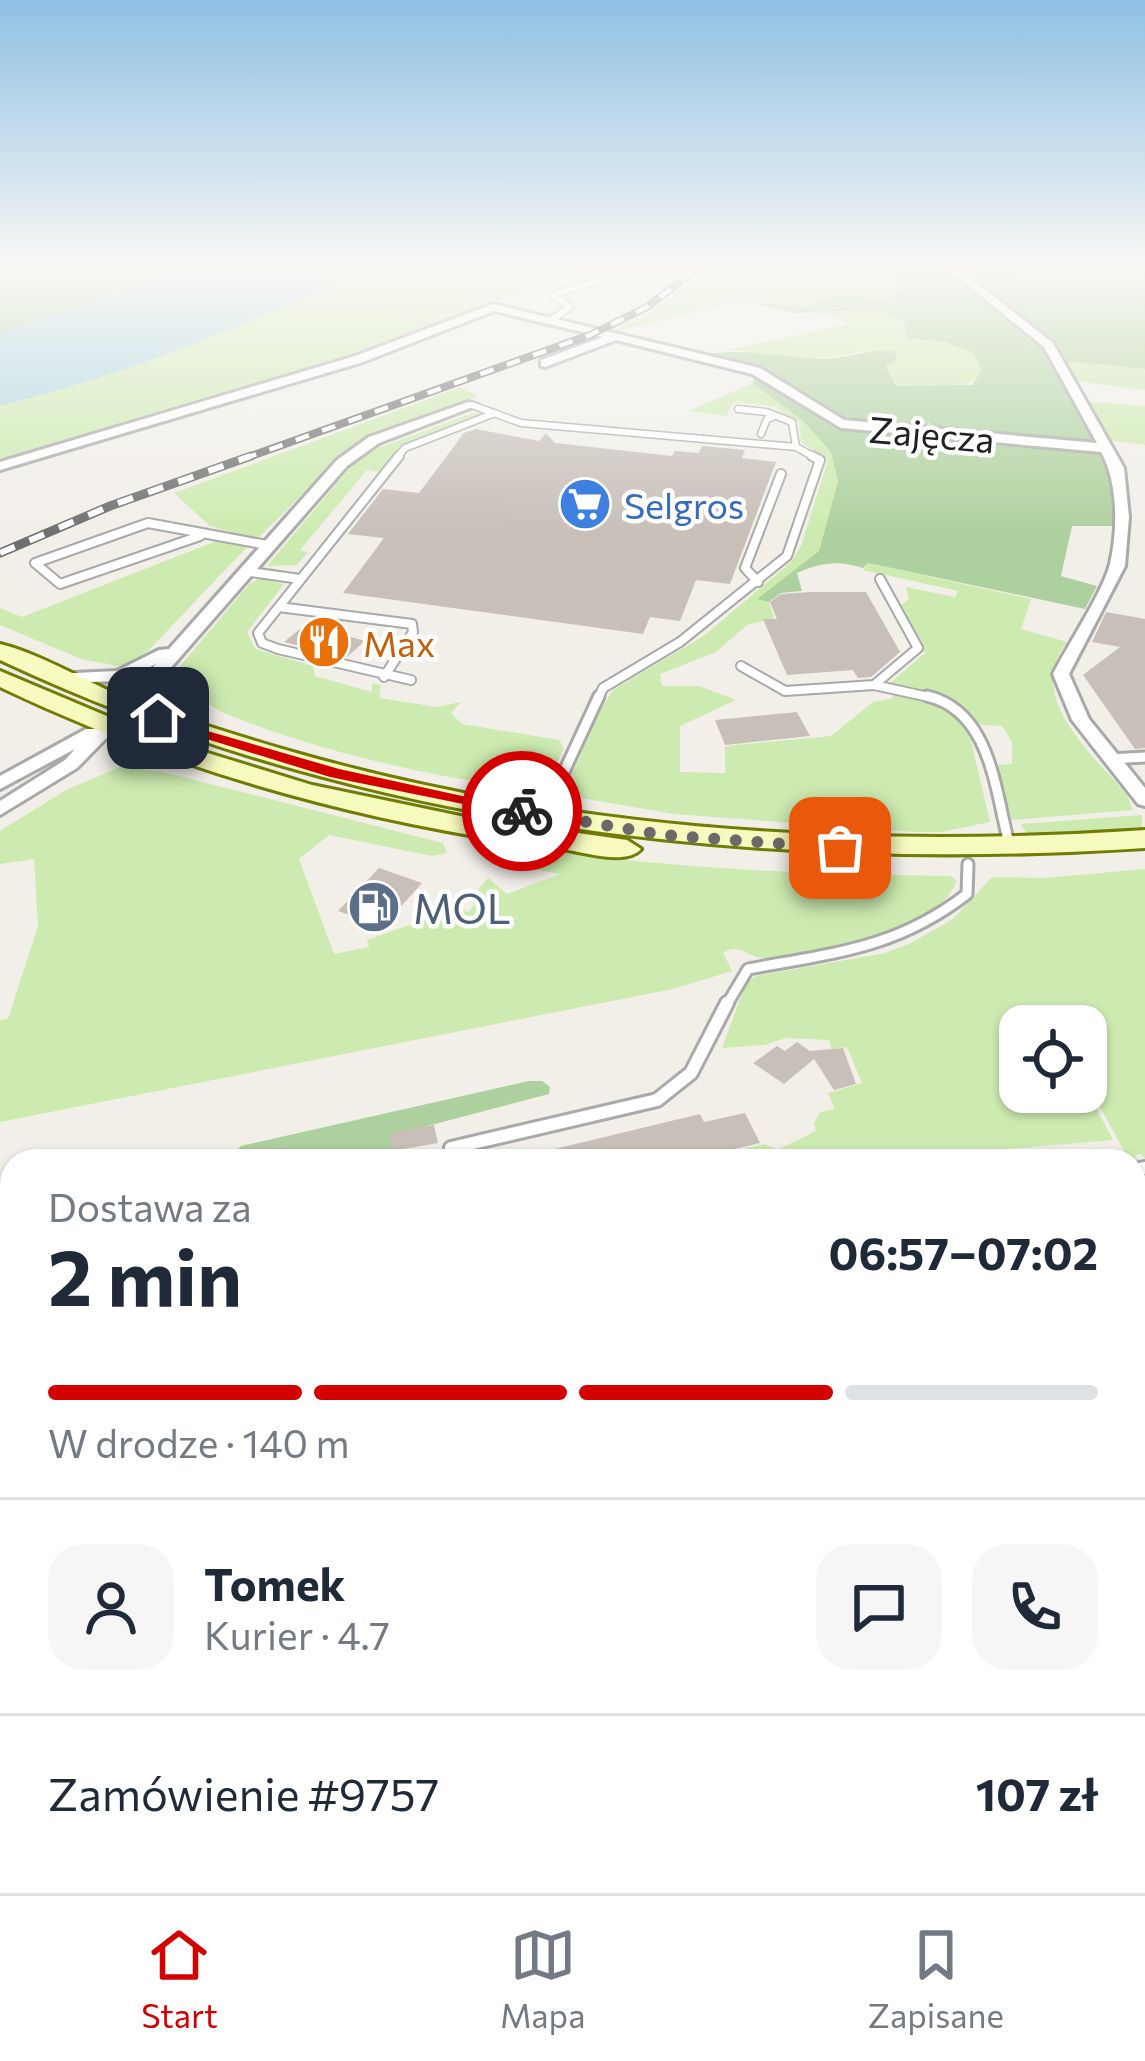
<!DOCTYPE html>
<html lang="pl">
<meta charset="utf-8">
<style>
:root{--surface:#fff;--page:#f6f6f7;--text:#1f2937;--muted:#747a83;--line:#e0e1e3;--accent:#d40000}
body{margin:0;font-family:Commissioner,sans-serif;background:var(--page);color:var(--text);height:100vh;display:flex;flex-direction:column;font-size:45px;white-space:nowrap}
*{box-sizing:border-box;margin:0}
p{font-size:39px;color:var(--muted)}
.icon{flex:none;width:66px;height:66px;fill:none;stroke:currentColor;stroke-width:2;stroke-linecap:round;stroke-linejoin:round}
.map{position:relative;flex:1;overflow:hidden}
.sheet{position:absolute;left:0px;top:1149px;width:1146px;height:744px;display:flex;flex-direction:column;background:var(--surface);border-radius:36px 36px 0 0;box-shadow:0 3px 9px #0004}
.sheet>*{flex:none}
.controls{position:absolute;left:999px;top:1005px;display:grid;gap:24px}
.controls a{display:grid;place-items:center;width:108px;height:108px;border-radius:24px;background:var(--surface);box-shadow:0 3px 9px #0004;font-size:60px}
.pin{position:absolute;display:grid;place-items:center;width:102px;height:102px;color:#fff;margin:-51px;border-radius:24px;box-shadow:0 6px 18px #0006}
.courier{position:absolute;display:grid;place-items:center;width:120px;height:120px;margin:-60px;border:9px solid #d40000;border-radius:50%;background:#fff;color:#222;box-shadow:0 3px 15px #0007}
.overview em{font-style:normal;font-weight:700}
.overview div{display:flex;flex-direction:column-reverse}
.overview{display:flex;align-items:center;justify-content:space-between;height:204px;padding:0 48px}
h1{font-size:78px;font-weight:700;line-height:90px}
.bar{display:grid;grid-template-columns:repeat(4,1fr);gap:18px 12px;align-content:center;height:144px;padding:0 48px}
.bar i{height:15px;border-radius:9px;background:var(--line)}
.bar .selected{background:var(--accent)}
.bar p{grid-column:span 4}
.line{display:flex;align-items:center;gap:30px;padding:0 48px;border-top:3px solid var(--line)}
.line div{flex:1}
.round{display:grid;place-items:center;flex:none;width:126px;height:126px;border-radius:36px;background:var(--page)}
.dock{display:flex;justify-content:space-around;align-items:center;height:168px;border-top:3px solid var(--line);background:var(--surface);font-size:33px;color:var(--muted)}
.dock a{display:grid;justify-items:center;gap:6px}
.dock .selected{color:var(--accent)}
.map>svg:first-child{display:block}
.grass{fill:#cdebb0}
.forest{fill:#add19e}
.water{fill:#aad3df}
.building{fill:#c7bfb8}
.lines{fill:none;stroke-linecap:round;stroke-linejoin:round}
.service-far4-casing{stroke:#a9a9a9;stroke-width:9}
.service-far3-casing{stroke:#a9a9a9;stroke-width:12}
.service-far2-casing{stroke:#a9a9a9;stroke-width:15}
.service-far1-casing{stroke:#a9a9a9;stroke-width:18}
.service-casing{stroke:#a9a9a9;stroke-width:22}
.minor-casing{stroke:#a9a9a9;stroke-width:6}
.secondary-casing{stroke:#707d05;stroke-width:6}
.service-far4{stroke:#fff;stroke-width:6}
.service-far3{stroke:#fff;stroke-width:8}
.service-far2{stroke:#fff;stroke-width:9}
.service-far1{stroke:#fff;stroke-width:12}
.service{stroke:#fff;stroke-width:16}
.minor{fill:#fff;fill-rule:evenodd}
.secondary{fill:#f7fabf;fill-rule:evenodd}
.rail-far1-casing{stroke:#707070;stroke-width:8}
.rail-casing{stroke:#707070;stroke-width:9}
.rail-far1{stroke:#fff;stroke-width:4.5;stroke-dasharray:14;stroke-linecap:butt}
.rail{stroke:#fff;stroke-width:6;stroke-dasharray:16;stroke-linecap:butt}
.route{fill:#d40000}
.done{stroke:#6b6a68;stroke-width:12;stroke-dasharray:0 21.6}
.labels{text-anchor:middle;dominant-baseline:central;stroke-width:9;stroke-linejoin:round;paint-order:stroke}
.far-street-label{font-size:36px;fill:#222;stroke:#fff}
.far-shop-label{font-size:36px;fill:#366cbe;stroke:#fff;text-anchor:start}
.far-food-label{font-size:36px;fill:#c56008;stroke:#fff;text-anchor:start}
.service-label{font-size:42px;fill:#4e5e75;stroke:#fff;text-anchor:start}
</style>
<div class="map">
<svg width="1145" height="1893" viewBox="0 0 1145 1893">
<rect width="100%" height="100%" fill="#f2efe9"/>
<!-- grass -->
<path class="grass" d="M361,269H577L372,353L0,465V406C126,374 246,327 361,269Z
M707,269H874L909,286L891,298L833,296L806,307L747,300L609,333L651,312Z
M820,309L874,310L905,320L908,338L945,342L973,353L982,370L980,378L960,387H896L886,363L869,350L823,359L727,350L849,324L829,314H811Z
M1065,361L1145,369V390L1074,381Z
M753,383L804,422L832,452L838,481L819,551L759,599L769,602L774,618L747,625L716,652L660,674L662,686H699L736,700L680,726V772L725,773V746L831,736L873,702L891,699L894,694C922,700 950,703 968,728L990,822L941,832H913L674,814L563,795L599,712L613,690L705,635L791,562L801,546L828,460L801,442L799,422L778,411L779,407L734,402L726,416L689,411Z
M461,387L478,396L349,448L256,540L210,526L174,493Z
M1083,401L1145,406V445L1109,440Z
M485,412L401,447L379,472L367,470L300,550L308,552L297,565L267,566L353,464L373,450L470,414Z
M219,540L248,546L147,652L123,667L81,659L0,625V608L22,617Z
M868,563L1031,599L1021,629L1067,642C1024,698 1093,754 1127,795L1133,810L1012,820L997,765L1012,764V742L1002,726L981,725L944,694L890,683L925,653L900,606L909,599L906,587L955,597L958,591L863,570Z
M261,578L284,584L247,632L255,649L313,666L315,676L372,692V683L381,685L379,698L437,707L461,702L451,713L462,724L559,740L564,748L544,792C442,779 326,754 231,716C211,708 194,694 175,685L176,671L250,583Z
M120,767L163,772L443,843L447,853L432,856L329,835L299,859L334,954L369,947L367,940L457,908L468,912L475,904L469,901L488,878L507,894L560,874L489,861C509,842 548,850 575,854C701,870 825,875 951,876L957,881C933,938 821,956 765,958C747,959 740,941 723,953L732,971L673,989L0,1122V1020L8,1019L38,926L34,859L0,864V831L66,790Z
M1142,815V827L1029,835L1020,824Z
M1145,869V1159L1141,1154L1135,1155L1137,1160H1128L1130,1155L1124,1151L1086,1081L1092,1074L1086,1064V1026H1020V1092L1086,1089L1113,1140L935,1155L936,1161H732L727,1153L765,1144L777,1150L816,1131L814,1124L820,1112L835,1109L828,1093L862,1083L847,1047L832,1049L829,1040L786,1038L765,1045L722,1048L746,983L756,976L885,953L909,944L953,919L992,877L1044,878Z"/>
<!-- forest -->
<path class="forest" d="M0,269H186L0,334Z
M931,269L958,273L1045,346L1096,443L934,430L928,422L926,430L851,424L822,412L774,376L697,356C738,347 779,356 819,359C844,360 868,348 895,351L897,360L886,366L896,386L972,385L982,370L973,353L945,342L907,338L904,320L874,310L792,313L742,301L806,307L833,296L891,298L908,286L869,270Z
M999,269H1145V369L1065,361L1054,345L967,273Z
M755,372L828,420L1103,455L1111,468L1116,526H1072L1061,576L1097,586L1085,609L868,563L863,568C839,560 821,562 797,573L802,591L781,593L769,602L757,599L819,551L838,481L831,452L804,422L753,383Z
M529,1081H542L550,1087L549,1094L416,1129L402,1147L416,1161H226L241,1146Z
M12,1460V1824L0,1841V1476Z
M0,1868L12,1875V1881H116L120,1893H0Z"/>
<!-- water -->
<path class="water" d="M186,269H361C246,327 126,375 0,406V334Z"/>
<!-- building -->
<path class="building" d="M476,429L539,441L546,433L555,443L672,456L675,451L699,453L702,446L745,450L742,458L776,462L730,584L696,580L680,621L650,617L643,634L343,593L384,538L348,534L383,489L419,493L464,433Z
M810,592H866L900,652L871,677L858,678L853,670L787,675L763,619H777L770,602L781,594Z
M1106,612L1145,619V748L1135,749L1083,675L1120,647L1092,642Z
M306,624L365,641L347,657L284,642Z
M797,712L810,736L725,745L715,720Z
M379,868L422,883L387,922L378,925L338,911Z
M797,1042L810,1051L843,1048L856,1084L834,1090L814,1059L784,1084L753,1063L777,1046L785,1051Z
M745,1113L760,1143L683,1161H535L534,1154L700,1114L704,1122Z
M434,1125L438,1143L392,1151L390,1133Z"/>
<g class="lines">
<!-- service-far4 casing -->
<g class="service-far4-casing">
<path id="service-far4" d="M553,319L570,307L553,295L600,280L596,269
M472,405L521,423L796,447L818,459
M738,409L766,412L792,422L796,447
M761,434L767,419L775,416
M396,459L405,448L495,413"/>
</g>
<!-- service-far3 casing -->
<g class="service-far3-casing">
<path id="service-far3" d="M399,456L258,633L262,643L278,649L411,680
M200,536L60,584L35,563L148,523L267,545
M244,571L300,579
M758,582L745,568L781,474
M279,607L412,624L413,632L384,677
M741,666L785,691L874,685L938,699
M874,685L918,648L880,579
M598,699L603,688L680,642L787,556L820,460L812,456"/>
</g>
<!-- service-far2 casing -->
<g class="service-far2-casing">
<path id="service-far2" d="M927,696C992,711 995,793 1010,847
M1110,759L1145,757
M544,815L599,696
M726,1006L748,969C833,953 896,949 967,894L968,864"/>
</g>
<!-- service-far1 casing -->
<g class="service-far1-casing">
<path id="service-far1" d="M451,1148L657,1100L691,1073L727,1003
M1134,1170L1145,1168"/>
</g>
<!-- service casing -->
<g class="service-casing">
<path id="service" d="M1134,1579L1145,1576
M247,1881L249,1893"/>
</g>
<!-- minor casing -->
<g class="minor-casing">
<path id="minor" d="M948,269H959L1053,343L1124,468L1129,517L1125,566L1069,674L1089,719L1145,788V806L1138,804L1072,720L1053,674C1067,646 1103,592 1110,564C1118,529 1118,482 1101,452L841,428L752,374L616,340L545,367L541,366V360L603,337L494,311L363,362L0,470V462L355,356L493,304L760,368L844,420L1097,443L1044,347Z
M468,402L478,405L379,443L347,466L133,711L77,768L0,815V801L65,760L75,749L0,789V776L86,729H96L156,664L120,681L59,683L51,678L53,674L117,671L159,650L169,649L337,460L369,437Z
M12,1273V1295L0,1297V1275Z
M11,1389L12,1421L0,1427V1394Z
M1037,1881H1074L1079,1893H1042Z"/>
</g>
<!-- secondary casing -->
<g class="secondary-casing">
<path id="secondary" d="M0,644C40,654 79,678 117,694C173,716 231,734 289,751C567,831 858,849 1145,830V848C757,873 355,827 0,660Z
M0,671L159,738L312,785L465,817L627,840L641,849C626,866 584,852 562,849C367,824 178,772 0,687Z"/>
</g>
<!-- service-far4 -->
<use href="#service-far4" class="service-far4"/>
<!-- service-far3 -->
<use href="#service-far3" class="service-far3"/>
<!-- service-far2 -->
<use href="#service-far2" class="service-far2"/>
<!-- service-far1 -->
<use href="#service-far1" class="service-far1"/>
<!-- service -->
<use href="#service" class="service"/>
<!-- minor -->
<use href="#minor" class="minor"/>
<!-- secondary -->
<use href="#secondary" class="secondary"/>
<!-- rail-far1 casing -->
<g class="rail-far1-casing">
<path id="rail-far1" d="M243,459L590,335L647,307L697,269"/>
</g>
<!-- rail casing -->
<g class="rail-casing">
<path id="rail" d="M0,553L110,506L251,456"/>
</g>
<!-- rail-far1 -->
<use href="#rail-far1" class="rail-far1"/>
<!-- rail -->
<use href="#rail" class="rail"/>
</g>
<!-- sky -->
<linearGradient id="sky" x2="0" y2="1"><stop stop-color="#8fc0e4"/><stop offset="0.5" stop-color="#f9f8f5"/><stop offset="1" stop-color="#f9f8f5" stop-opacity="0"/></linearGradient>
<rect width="1145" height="534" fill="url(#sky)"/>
<!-- route -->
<path class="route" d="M152,715L339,769L531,811L522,816L330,777L152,722Z"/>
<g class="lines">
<!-- done -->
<path class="done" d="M522,811L663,835L840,848"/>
</g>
<!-- icons -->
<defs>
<g id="supermarket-disc" transform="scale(2.7)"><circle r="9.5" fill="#3f7fe0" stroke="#fff"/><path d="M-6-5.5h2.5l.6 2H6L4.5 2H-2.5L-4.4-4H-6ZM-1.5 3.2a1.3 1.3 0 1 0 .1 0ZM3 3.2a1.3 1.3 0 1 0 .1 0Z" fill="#fff"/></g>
<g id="restaurant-disc" transform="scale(2.7)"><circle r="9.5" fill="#e8710a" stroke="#fff"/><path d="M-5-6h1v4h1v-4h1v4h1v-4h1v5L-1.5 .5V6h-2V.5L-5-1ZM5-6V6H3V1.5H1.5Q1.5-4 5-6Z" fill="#fff"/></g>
<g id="fuel-disc" transform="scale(2.7)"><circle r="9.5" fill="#5c6f8a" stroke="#fff"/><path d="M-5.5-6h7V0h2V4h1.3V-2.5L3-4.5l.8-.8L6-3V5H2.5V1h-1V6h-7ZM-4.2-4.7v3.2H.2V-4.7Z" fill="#fff"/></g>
</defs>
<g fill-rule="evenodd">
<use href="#supermarket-disc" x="585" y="504"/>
<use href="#restaurant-disc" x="324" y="642"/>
<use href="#fuel-disc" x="374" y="907"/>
</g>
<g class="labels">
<!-- far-street labels -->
<g class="far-street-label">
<text transform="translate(932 433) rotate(5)">Zajęcza</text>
</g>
<!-- far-shop labels -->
<g class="far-shop-label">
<text x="624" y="504">Selgros</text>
</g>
<!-- far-food labels -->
<g class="far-food-label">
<text x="363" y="642">Max</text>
</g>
<!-- service labels -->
<g class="service-label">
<text x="413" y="907">MOL</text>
</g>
</g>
</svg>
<div class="controls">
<a><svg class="icon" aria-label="locate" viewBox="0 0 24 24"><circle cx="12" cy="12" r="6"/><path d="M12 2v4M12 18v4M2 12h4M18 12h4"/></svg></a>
</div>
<div class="pin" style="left:840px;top:848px;background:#ea580c"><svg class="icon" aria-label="bag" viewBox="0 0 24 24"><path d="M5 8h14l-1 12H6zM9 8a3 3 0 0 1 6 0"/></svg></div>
<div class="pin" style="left:158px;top:718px;background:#1f2937"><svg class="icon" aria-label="home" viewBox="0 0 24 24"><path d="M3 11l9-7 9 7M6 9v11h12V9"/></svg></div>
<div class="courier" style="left:522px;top:811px"><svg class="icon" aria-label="bike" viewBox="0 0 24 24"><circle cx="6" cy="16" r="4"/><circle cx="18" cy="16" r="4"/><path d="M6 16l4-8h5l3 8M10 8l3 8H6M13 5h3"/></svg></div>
<section class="sheet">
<div class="overview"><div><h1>2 min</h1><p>Dostawa za</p></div><em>06:57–07:02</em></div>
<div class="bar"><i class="selected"></i><i class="selected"></i><i class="selected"></i><i></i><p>W drodze · 140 m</p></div>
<div class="line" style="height:216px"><a class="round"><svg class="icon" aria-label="person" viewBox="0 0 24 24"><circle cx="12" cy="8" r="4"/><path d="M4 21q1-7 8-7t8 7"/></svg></a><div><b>Tomek</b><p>Kurier · 4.7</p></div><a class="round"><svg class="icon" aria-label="chat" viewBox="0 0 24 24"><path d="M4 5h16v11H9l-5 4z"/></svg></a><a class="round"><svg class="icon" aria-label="phone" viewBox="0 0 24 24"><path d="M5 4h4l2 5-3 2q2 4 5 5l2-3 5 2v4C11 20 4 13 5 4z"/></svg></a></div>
<div class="line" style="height:156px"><div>Zamówienie #9757</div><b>107 zł</b></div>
</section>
</div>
<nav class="dock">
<a class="selected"><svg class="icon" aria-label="home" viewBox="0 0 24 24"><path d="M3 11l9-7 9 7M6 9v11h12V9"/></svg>Start</a>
<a><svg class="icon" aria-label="map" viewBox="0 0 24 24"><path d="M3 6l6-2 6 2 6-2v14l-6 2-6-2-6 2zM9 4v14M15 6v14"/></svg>Mapa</a>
<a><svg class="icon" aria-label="saved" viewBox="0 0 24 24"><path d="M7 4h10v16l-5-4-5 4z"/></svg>Zapisane</a>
</nav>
